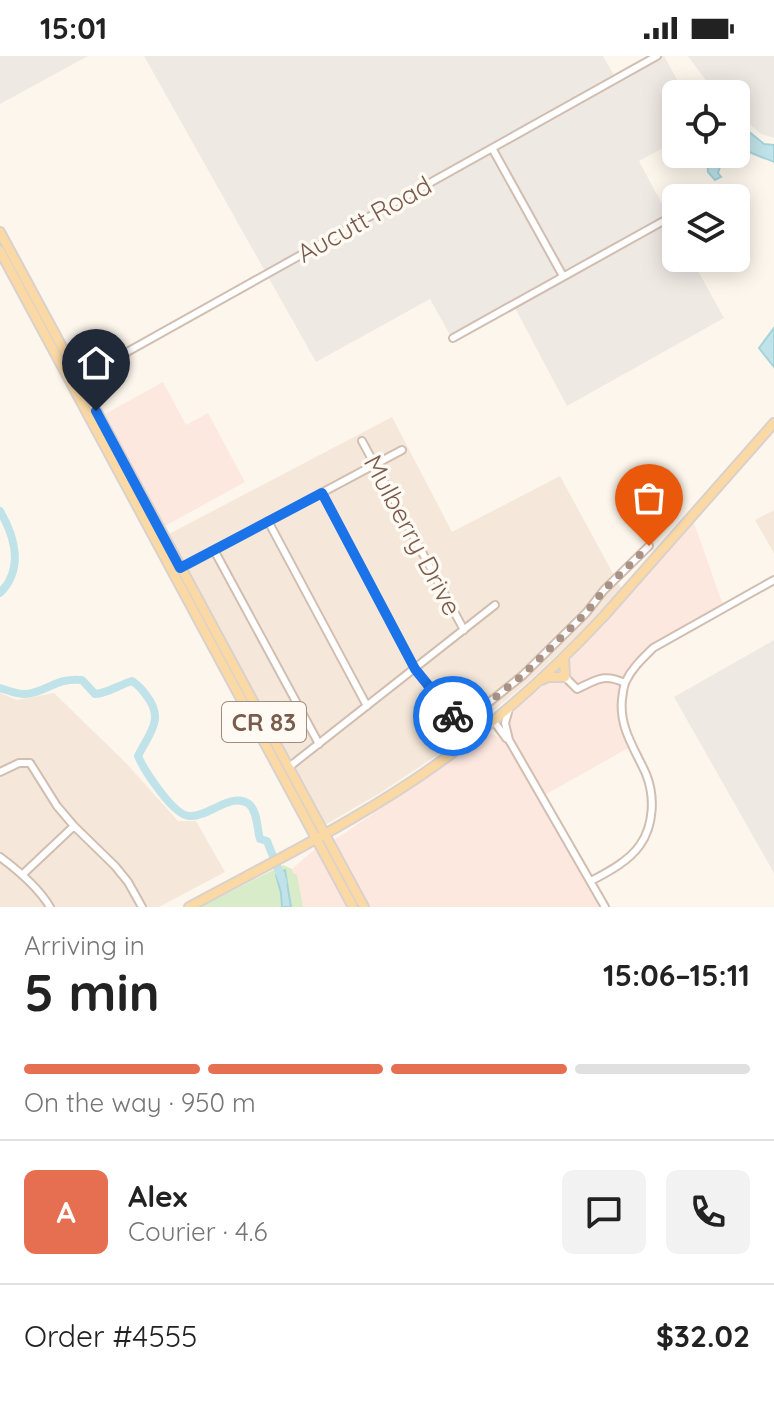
<!DOCTYPE html>
<meta charset="utf-8">
<style>
:root{--surface:#fff;--page:#f2f2f2;--text:#222;--muted:#767676;--line:#e0e0e0;--accent:#e76f51}
body{margin:0;font-family:Quicksand,sans-serif;background:var(--page);color:var(--text);height:100vh;display:flex;flex-direction:column;font-size:30px;white-space:nowrap}
*{box-sizing:border-box;margin:0}
p{font-size:26px;color:var(--muted)}
.icon{flex:none;width:44px;height:44px;fill:none;stroke:currentColor;stroke-width:2;stroke-linecap:round;stroke-linejoin:round}
.map{position:relative;height:851px;overflow:hidden}
.details{display:flex;flex-direction:column;background:var(--surface);flex:1}
.details>*{flex:none}
.tools{position:absolute;left:662px;top:24px;display:grid;gap:16px}
.tools a{display:grid;place-items:center;width:88px;height:88px;border-radius:12px;background:var(--surface);box-shadow:0 4px 20px #0003;font-size:40px}
.pin{position:absolute;display:grid;place-items:center;width:68px;height:68px;color:#fff;margin:-82px -34px;border-radius:50% 50% 50% 0;rotate:-45deg;box-shadow:0 0 8px #0007}
.pin .icon{rotate:45deg}
.courier{position:absolute;display:grid;place-items:center;width:80px;height:80px;margin:-40px;border:6px solid #1a73e8;border-radius:50%;background:#fff;color:#222;box-shadow:0 2px 10px #0007}
.headline em{font-style:normal;font-weight:700}
.headline div{display:flex;flex-direction:column-reverse}
.headline{display:flex;align-items:center;justify-content:space-between;height:136px;padding:0 24px}
h1{font-size:52px;font-weight:700;line-height:60px}
.bar{display:grid;grid-template-columns:repeat(4,1fr);gap:12px 8px;align-content:center;height:96px;padding:0 24px}
.bar i{height:10px;border-radius:6px;background:var(--line)}
.bar .current{background:var(--accent)}
.bar p{grid-column:span 4}
.line{display:flex;align-items:center;gap:20px;padding:0 24px;border-top:2px solid var(--line)}
.line div{flex:1}
.round{display:grid;place-items:center;flex:none;width:84px;height:84px;border-radius:12px;background:var(--page)}
.status{display:flex;justify-content:space-between;align-items:center;height:56px;padding:0 40px;background:var(--surface);direction:ltr}
.status svg{height:22px;fill:currentColor}
.map>svg:first-child{display:block}
.residential{fill:#f5e8da}
.commercial{fill:#fde8e0}
.industrial{fill:#efe9e4}
.green{fill:#d8ecc9}
.water{fill:#bfe3e8;stroke:#a5d3da;stroke-width:2}
.lines{fill:none;stroke-linecap:round;stroke-linejoin:round}
.river{stroke:#bfe3e8;stroke-width:8}
.minor-casing{stroke:#d1beb0;stroke-width:10}
.major-casing{stroke:#dad1cd;stroke-width:12}
.minor{stroke:#fff;stroke-width:6}
.major{stroke:#fbd9a5;stroke-width:8}
.done{stroke:#a89285;stroke-width:8;stroke-dasharray:0 14.4}
.route{stroke:#1a73e8;stroke-width:10}
.labels{text-anchor:middle;dominant-baseline:central;stroke-width:7;stroke-linejoin:round;paint-order:stroke}
.shield{fill:#fffaf3;stroke:#a28b7f;stroke-width:2}
.shield-label{font-size:24px;font-weight:bold;fill:#7a5c4d}
.street-label{font-size:26px;fill:#7a5c4d;stroke:#fffaf3}
</style>
<div class="status"><b>15:01</b><svg viewBox="0 0 49 12"><path d="M0 12V9h3v3zM5 12V6h3v6zM10 12V3h3v9zM15 12V0h3v12zM26 1h20v11H26zM47 4h2v5h-2z"/></svg></div>
<div class="map">
<svg width="774" height="851" viewBox="0 0 774 851">
<rect width="100%" height="100%" fill="#fdf6ec"/>
<!-- residential -->
<path class="residential" d="M392,361L452,476L560,420L622,534L576,581L529,625L451,690L380,737L325,769L169,478Z
M774,454V497L755,464Z
M0,637L17,644L54,637L126,707L178,765H196L225,816L159,851H0Z"/>
<!-- commercial -->
<path class="commercial" d="M163,326L186,369L208,357L245,426L165,470L105,358Z
M693,464L723,549L648,590L634,604L625,620L620,652V665L623,678L630,691L543,740L512,682L509,670L510,662L516,653L551,623L571,620L568,612L570,604Z
M491,677L508,687L602,851H303L292,813L315,793L339,781Z"/>
<!-- industrial -->
<path class="industrial" d="M0,0H88L0,48Z
M144,0H603L614,19L649,0H664L685,38H676V85L639,105L676,174V202H691L724,262L567,350L515,252L454,286L430,243L316,306Z
M688,0H774V82L761,78L736,57V38H716Z
M774,584V817L674,641Z"/>
<!-- green -->
<path class="green" d="M283,809L292,813L293,817L297,819L303,851H200Z"/>
<!-- water -->
<path class="water" d="M736,65L764,88L774,89V106C763,101 744,97 737,85C734,80 736,71 736,65Z
M736,95L738,98L733,105L720,111L718,117L721,121L715,124L708,116L707,98H736Z
M774,272V311L759,292Z
M285,814L291,851H282L281,837L276,819Z"/>
<g class="lines">
<!-- river -->
<path class="river" d="M0,455C15,481 24,513 0,537
M0,632C10,635 21,640 32,637C52,632 58,622 82,624L95,638C108,637 119,629 132,625C138,629 142,633 146,639C165,663 150,676 138,700C144,714 173,759 189,760C208,762 231,735 249,748C258,756 257,774 260,783L267,785C272,798 278,812 283,826"/>
<!-- minor casing -->
<g class="minor-casing">
<path id="minor" d="M492,92L563,220
M453,282L667,163
M77,324L657,0
M362,385L464,574
M322,437L415,613L461,669L523,619L586,557L604,534L649,490
M268,465L367,650
M214,494L319,688
M179,513L402,394
M565,621L577,633C597,624 603,617 625,627
M509,653L505,667L509,684L605,851
M493,664L506,682L509,684
M289,711L495,549
M0,716L19,707H30L57,750L74,770L115,810L128,826L142,851
M0,801C19,815 38,831 50,851
M22,819L74,770
M591,825C608,816 629,805 640,789C654,769 655,740 646,718C635,693 619,672 622,643C623,637 623,631 626,625C632,612 643,602 653,592L774,524"/>
</g>
<!-- major casing -->
<g class="major-casing">
<path id="major" d="M0,176L364,851
M0,195L353,851
M542,624L548,621H565L564,601
M189,851C265,810 342,772 414,724C483,678 547,621 604,560L774,367"/>
</g>
<!-- minor -->
<use href="#minor" class="minor"/>
<!-- major -->
<use href="#major" class="major"/>
</g>
<g class="lines">
<!-- done -->
<path class="done" d="M453,660L461,669L523,619L586,557L604,534L649,490"/>
<!-- route -->
<path class="route" d="M96,355L180,512L322,437L415,613L453,660"/>
</g>
<g class="labels">
<!-- shield labels -->
<rect class="shield" x="222" y="646" width="84" height="40" rx="6"/>
<g class="shield-label">
<text x="264" y="666">CR 83</text>
</g>
<!-- street labels -->
<g class="street-label">
<text transform="translate(364 163) rotate(-29)">Aucutt Road</text>
<text transform="translate(413 479) rotate(62)">Mulberry Drive</text>
</g>
</g>
</svg>
<div class="tools">
<a><svg class="icon" aria-label="locate" viewBox="0 0 24 24"><circle cx="12" cy="12" r="6"/><path d="M12 2v4M12 18v4M2 12h4M18 12h4"/></svg></a>
<a><svg class="icon" aria-label="layers" viewBox="0 0 24 24"><path d="M12 4l9 5-9 5-9-5zM3 14l9 5 9-5"/></svg></a>
</div>
<div class="pin" style="left:649px;top:490px;background:#ea580c"><svg class="icon" aria-label="bag" viewBox="0 0 24 24"><path d="M5 8h14l-1 12H6zM9 8a3 3 0 0 1 6 0"/></svg></div>
<div class="pin" style="left:96px;top:355px;background:#1f2937"><svg class="icon" aria-label="home" viewBox="0 0 24 24"><path d="M3 11l9-7 9 7M6 9v11h12V9"/></svg></div>
<div class="courier" style="left:453px;top:660px"><svg class="icon" aria-label="bike" viewBox="0 0 24 24"><circle cx="6" cy="16" r="4"/><circle cx="18" cy="16" r="4"/><path d="M6 16l4-8h5l3 8M10 8l3 8H6M13 5h3"/></svg></div>
</div>
<section class="details">
<div class="headline"><div><h1>5 min</h1><p>Arriving in</p></div><em>15:06–15:11</em></div>
<div class="bar"><i class="current"></i><i class="current"></i><i class="current"></i><i></i><p>On the way · 950 m</p></div>
<div class="line" style="height:144px"><b class="round" style="background:var(--accent);color:#fff">A</b><div><b>Alex</b><p>Courier · 4.6</p></div><a class="round"><svg class="icon" aria-label="chat" viewBox="0 0 24 24"><path d="M4 5h16v11H9l-5 4z"/></svg></a><a class="round"><svg class="icon" aria-label="phone" viewBox="0 0 24 24"><path d="M5 4h4l2 5-3 2q2 4 5 5l2-3 5 2v4C11 20 4 13 5 4z"/></svg></a></div>
<div class="line" style="height:104px"><div>Order #4555</div><b>$32.02</b></div>
</section>
